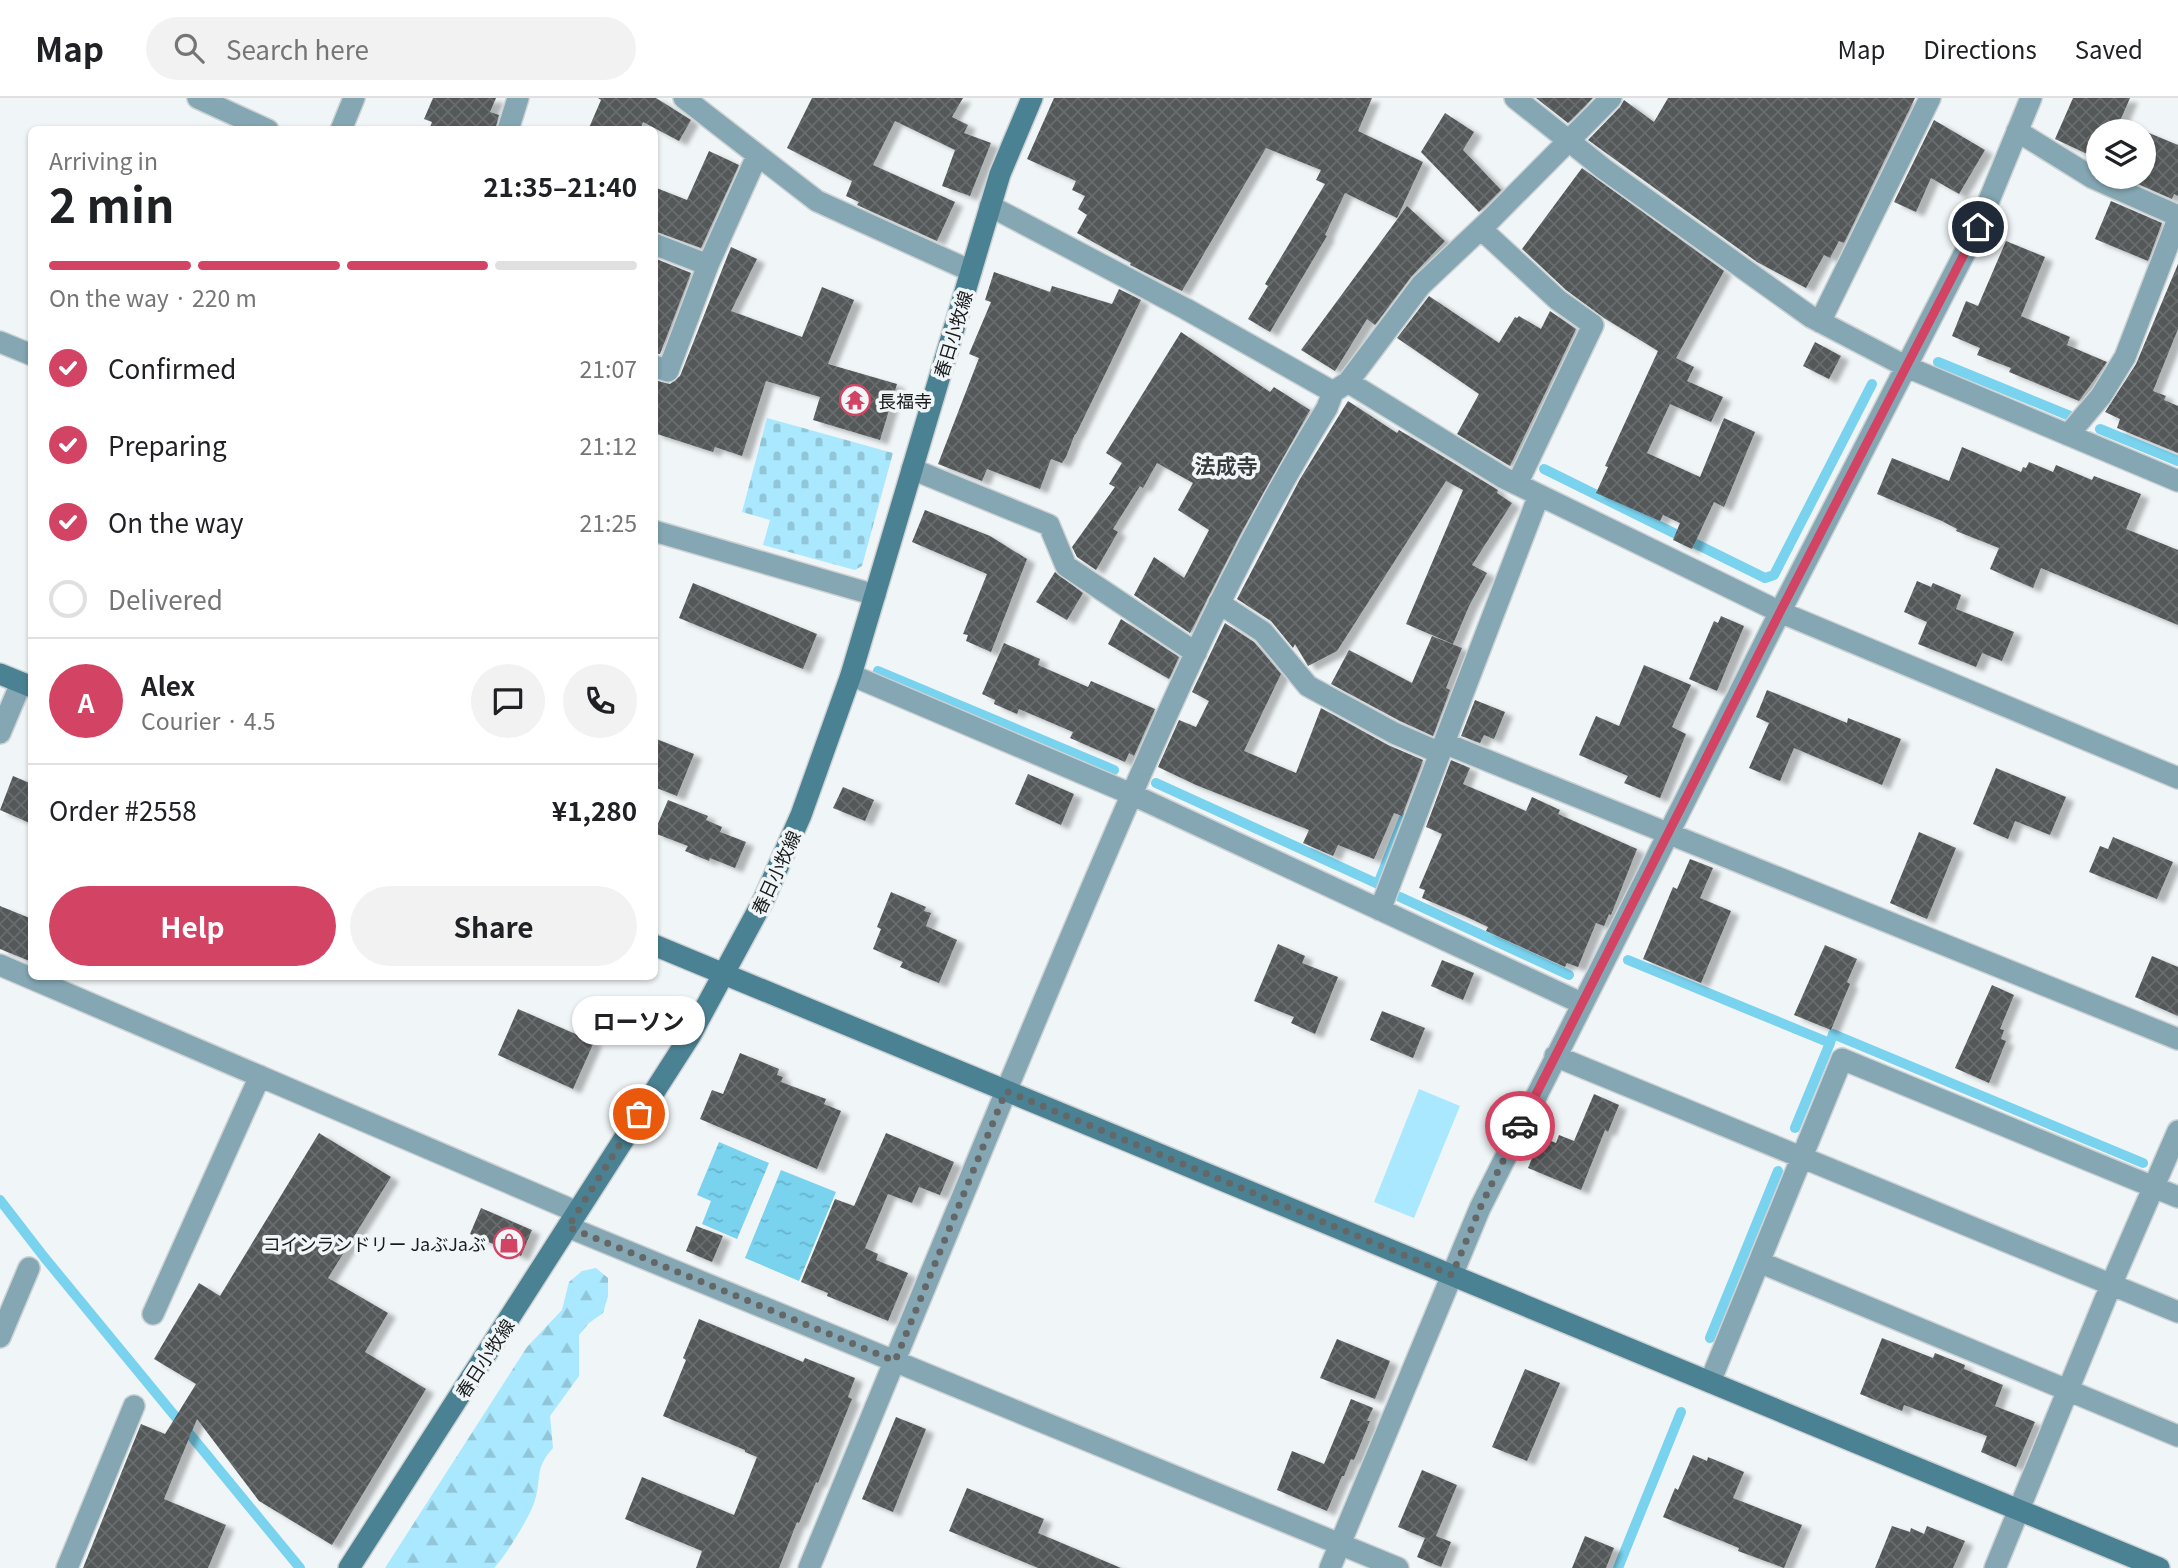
<!DOCTYPE html>
<meta charset="utf-8">
<style>
:root{--surface:#fff;--page:#f2f2f2;--text:#202124;--muted:#757577;--line:#e0e0e0;--accent:#d34364}
body{margin:0;font-family:Georgia,"Noto Sans JP",serif;background:var(--page);color:var(--text);height:100vh;display:flex;flex-direction:column;font-size:26px;white-space:nowrap}
*{box-sizing:border-box;margin:0}
p{font-size:23px;color:var(--muted)}
.icon{flex:none;width:38px;height:38px;fill:none;stroke:currentColor;stroke-width:2;stroke-linecap:round;stroke-linejoin:round}
.map{position:relative;flex:1;overflow:hidden}
.details{position:absolute;left:28px;top:28px;width:630px;height:854px;display:flex;flex-direction:column;background:var(--surface);border-radius:10px;box-shadow:0 2px 5px #0004}
.details>*{flex:none}
.tools{position:absolute;left:2086px;top:21px;display:grid;gap:14px}
.tools a{display:grid;place-items:center;width:70px;height:70px;border-radius:50%;background:var(--surface);box-shadow:0 2px 5px #0004;font-size:35px}
.pin{position:absolute;display:grid;place-items:center;width:60px;height:60px;color:#fff;margin:-30px;border:4px solid #fff;border-radius:50%;box-shadow:0 2px 7px #0007}
.courier{position:absolute;display:grid;place-items:center;width:70px;height:70px;margin:-35px;border:5px solid #d34364;border-radius:50%;background:#fff;color:#222;box-shadow:0 2px 9px #0007}
.bubble{position:absolute;height:49px;border-radius:24px;background:var(--surface);box-shadow:0 2px 5px #0004;font-size:23px;font-weight:700;line-height:49px;text-align:center}
.summary em{font-style:normal;font-weight:700}
.summary div{display:flex;flex-direction:column-reverse}
.summary{display:flex;align-items:center;justify-content:space-between;height:119px;padding:0 21px}
h1{font-size:46px;font-weight:700;line-height:52px}
.bar{display:grid;grid-template-columns:repeat(4,1fr);gap:10px 7px;align-content:center;height:84px;padding:0 21px}
.bar i{height:9px;border-radius:5px;background:var(--line)}
.bar .on{background:var(--accent)}
.bar p{grid-column:span 4}
.line{display:flex;align-items:center;gap:18px;padding:0 21px;border-top:2px solid var(--line)}
.line div{flex:1}
.round{display:grid;place-items:center;flex:none;width:74px;height:74px;border-radius:37px;background:var(--page)}
ol{padding:0 21px;list-style:none}
li{display:flex;align-items:center;gap:21px;height:77px}
li p{margin-inline-start:auto}
li .icon{padding:7px;border-radius:50%;background:var(--accent);color:#fff;stroke-width:4}
li:last-child{color:var(--muted)}
li i{width:38px;height:38px;border:4px solid var(--line);border-radius:50%}
.button{display:flex;gap:14px;margin-top:auto;padding:14px 21px}
.button a{flex:1;height:80px;border-radius:42px;background:var(--accent);color:#fff;font-size:28px;font-weight:700;line-height:80px;text-align:center}
.button a+a{background:var(--page);color:var(--text)}
header{display:flex;align-items:center;gap:42px;box-sizing:border-box;height:98px;padding:0 35px;background:var(--surface);border-bottom:2px solid var(--line)}
header strong{font-size:33px}
nav{display:flex;gap:38px;margin-inline-start:auto;font-size:24px}
.search{width:490px;height:63px;background:var(--page);display:flex;align-items:center;gap:18px;box-sizing:border-box;padding:0 24px;border-radius:38px;color:var(--muted);font-size:26px}
.map>svg:first-child{display:block}
.grass{fill:#a9e8fe}
.forest{fill:url(#forest-firs)}
.cemetery{fill:url(#cemetery-stones)}
.water{fill:url(#water-ripples)}
.lines{fill:none;stroke-linecap:round;stroke-linejoin:round}
.stream{stroke:#79d2ee;stroke-width:10}
.building{fill:url(#building-cross-hatch);filter:url(#shadow)}
.street-casing{stroke:#cdd2d4;stroke-width:24}
.secondary-casing{stroke:#cdd2d4;stroke-width:24}
.street{stroke:#84a7b3;stroke-width:21}
.secondary{stroke:#4b8293;stroke-width:21}
.done{stroke:#646768;stroke-width:7;stroke-dasharray:0 12.6}
.route{stroke:#d34364;stroke-width:9}
.labels{text-anchor:middle;dominant-baseline:central;stroke-width:7;stroke-linejoin:round;paint-order:stroke}
.street-label{font-size:18px;fill:#181a1b;stroke:#f0f5f7}
.poi-label{font-size:18px;fill:#181a1b;stroke:#f0f5f7;text-anchor:start}
.quarter-label{font-size:21px;font-weight:bold;fill:#383c3d;stroke:#f0f5f7}
</style>
<header>
<strong>Map</strong>
<div class="search"><svg class="icon" aria-label="search" viewBox="0 0 24 24"><circle cx="10" cy="10" r="6"/><path d="M15 15l6 6"/></svg>Search here</div>
<nav><a>Map</a><a>Directions</a><a>Saved</a></nav>
</header>
<div class="map">
<svg width="2178" height="1470" viewBox="0 0 2178 1470">
<defs>
<pattern id="forest-firs" width="22" height="20" patternUnits="userSpaceOnUse" patternTransform="scale(1.75)"><rect width="22" height="20" fill="#a9e8fe"/><path d="M5 1l3.5 6h-7zM16 11l3.5 6h-7z" fill="#91c6d9"/></pattern>
<pattern id="cemetery-stones" width="16" height="16" patternUnits="userSpaceOnUse" patternTransform="scale(1.75)"><rect width="16" height="16" fill="#a9e8fe"/><path d="M2 7V4a2 2 0 0 1 4 0v3zM10 15v-3a2 2 0 0 1 4 0v3z" fill="#91c6d9"/></pattern>
<pattern id="water-ripples" width="26" height="14" patternUnits="userSpaceOnUse" patternTransform="scale(1.75)"><rect width="26" height="14" fill="#79d2ee"/><path d="M2 4q2-2 4 0t4 0M15 11q2-2 4 0t4 0" fill="none" stroke="#68b4cc"/></pattern>
<pattern id="building-cross-hatch" width="8" height="8" patternUnits="userSpaceOnUse" patternTransform="scale(1.75)"><rect width="8" height="8" fill="#545859"/><path d="M0 0l8 8M0 8l8-8" fill="none" stroke="#686c6d"/></pattern>
<filter id="shadow"><feDropShadow dx="8" dy="4.5" stdDeviation="2" flood-color="#0004"/></filter>
</defs>
<rect width="100%" height="100%" fill="#f0f5f7"/>
<!-- grass -->
<path class="grass" d="M1419,991L1460,1008L1414,1120L1374,1104Z"/>
<!-- forest -->
<path class="forest" d="M596,1170L608,1180V1198L603,1215L589,1225L579,1237V1278L550,1318L553,1350C534,1371 542,1379 535,1402C530,1419 506,1457 494,1470H385L527,1249L562,1212L569,1184L582,1173Z"/>
<!-- cemetery -->
<path class="cemetery" d="M767,320L893,355L862,468L855,472L763,447L770,422L742,414Z"/>
<!-- water -->
<path class="water" d="M719,1044L769,1065L737,1141L702,1126L711,1103L697,1097Z
M781,1072L836,1094L799,1183L745,1160Z"/>
<g class="lines">
<!-- stream -->
<path class="stream" d="M1938,264L2070,318
M2100,331L2178,363
M1544,371L1765,480L1774,477L1872,286
M878,573L1114,672
M1156,685L1378,786L1404,720
M1400,799L1569,877
M1628,862L1830,945L1833,936L2143,1065
M1795,1030L1830,945
M0,1102L44,1159L300,1470
M1710,1240L1778,1073
M1618,1470L1681,1314"/>
</g>
<!-- building -->
<path class="building" d="M433,0H496L490,14L499,17L495,32H429L432,24L424,21Z
M598,0H656L691,22L679,43L643,24L640,32H588L601,2Z
M812,0H963L952,19L968,27L964,35L991,45L970,98L942,88L955,52L895,23L873,67L955,104L937,143L857,107L859,104L846,98L852,83L787,50Z
M1054,0H1372L1358,33L1423,64L1397,120L1345,95L1325,137L1327,138L1270,234L1248,221L1268,188L1265,186L1325,86L1316,82L1321,72L1266,50L1182,193L1130,167L1131,165L1077,135L1087,117L1078,111L1085,98L1072,92L1076,83L1027,61Z
M1536,0H1593L1568,25Z
M1668,0H1915L1844,145L1839,143L1830,160L1824,157L1806,190L1757,164L1588,42L1620,9L1624,2L1654,24Z
M2073,0H2130L2120,23L2178,47V98L2174,96L2172,101L2122,79H2144V33H2098V61L2055,41Z
M1445,15L1474,34L1463,52L1501,92L1479,114L1421,54Z
M1934,22L1985,52L1959,96L1931,80L1916,114L1894,104Z
M709,53L739,67L701,150L654,133V89L687,102Z
M1582,70L1724,173L1676,260L1694,269L1687,283L1723,299L1711,324L1670,306L1647,355L1700,379L1724,320L1755,334L1724,409L1714,404L1692,451L1673,442L1680,425L1663,417L1660,423L1596,395L1608,369L1605,368L1658,253L1604,220L1566,192L1522,151Z
M2111,103L2162,125L2148,163L2095,141Z
M1407,108L1445,143L1411,179L1375,227L1367,221L1335,273L1301,252Z
M2006,143L2045,159L2021,218L2070,239L2067,247L2107,264L2079,303L2009,274L2011,270L1977,257L1980,250L1952,238L1966,203L1978,208Z
M731,149L757,161L731,213L802,239L822,189L854,202L828,266L897,286L880,342L813,322L820,299L766,283L742,358L715,349L713,354L654,335V282L670,286L680,278Z
M654,160L691,175L660,256L654,255Z
M2178,166V231L2153,293L2166,298L2164,302L2178,308V355L2117,330L2120,321L2105,314L2136,266Z
M994,174L1050,194L1052,188L1112,206L1119,191L1141,202L1076,336H1075L1066,359L1062,365L1051,361L1040,391L987,371L982,383L938,366L979,260L969,256L991,204L985,202Z
M1429,198L1499,245L1515,219L1517,220L1519,218L1541,231L1550,213L1576,231L1510,368L1457,336L1479,296L1397,240Z
M1181,234L1270,294L1274,289L1310,312L1241,435L1190,535L1134,497L1154,459L1184,480L1209,432L1178,412L1193,385L1157,365L1143,390L1140,388L1113,431L1118,434L1096,472L1077,459L1072,449L1115,389L1109,386L1122,365L1106,355Z
M1815,244L1841,258L1829,281L1803,268Z
M1348,303L1397,335L1399,332L1498,392L1497,395L1512,405L1472,467L1487,475L1469,508L1453,546L1406,526L1463,392L1446,383L1337,553L1308,568L1295,546L1293,550L1271,523L1237,501L1300,381Z
M1962,349L2021,374L2023,369L2026,370L2029,364L2053,374L2056,367L2092,382L2094,378L2141,396L2126,431L2178,452V527L2041,470L2033,490L1990,471L1999,450L1956,433L1957,431L1942,423L1877,396L1892,360L1949,383Z
M925,412L990,438L1027,461L991,554L966,543L968,537L963,536L987,476L912,444Z
M1055,474L1083,495L1067,522L1036,504Z
M1917,483L1931,489L1933,485L1961,497L1956,511L2014,534L2002,563L1982,555L1976,569L1918,546L1927,524L1904,514Z
M693,485L817,536L803,571L679,520Z
M1721,518L1744,528L1717,593L1689,581L1714,523L1718,525Z
M1121,521L1179,559L1169,581L1108,546Z
M1225,525L1254,544L1281,576L1244,653L1296,675L1321,610L1388,647L1423,662L1402,718L1394,715L1374,761L1338,747L1333,758L1303,745L1309,732L1196,687L1158,669L1179,622L1196,629L1209,603L1192,594Z
M1432,538L1462,550L1446,590L1450,592L1433,638L1400,623L1331,586L1349,552L1412,585Z
M1004,545L1040,561L1038,567L1088,589L1091,583L1155,611L1134,658L1129,655L1125,664L1070,640L1073,634L1019,611L1017,616L994,606L995,602L982,596Z
M1644,567L1691,587L1672,629L1686,636L1660,700L1624,685L1628,678L1579,657L1596,618L1619,628Z
M1767,592L1847,625L1848,620L1901,641L1882,687L1794,650L1780,683L1749,670L1769,625L1756,619Z
M1475,602L1505,614L1494,641L1484,637L1480,645L1461,638Z
M654,640L694,656L677,698L654,689Z
M1451,662L1470,670L1463,686L1526,713L1532,699L1560,712L1558,716L1637,751L1611,817L1609,816L1604,828L1596,825L1578,869L1567,865L1565,869L1486,833L1488,829L1467,819L1422,800L1425,792L1419,790L1442,736L1426,729Z
M1996,670L2066,699L2050,737L2015,723L2008,741L1973,726Z
M1028,676L1074,696L1061,727L1015,706Z
M13,678L32,686V726L0,712Z
M843,689L874,702L865,723L833,710Z
M668,702L708,718L706,722L722,729L720,734L746,744L735,770L710,760L709,763L685,753L688,748L654,735Z
M1919,734L1956,750L1927,821L1890,805Z
M2113,739L2173,764L2157,801L2089,774L2100,748L2108,751Z
M1690,761L1713,770L1700,800L1731,813L1701,885L1643,861L1673,789L1677,791Z
M891,794L926,809L924,813L931,815L926,828L957,842L939,885L900,869L903,864L873,851L881,831L877,829Z
M0,808L32,821V864L0,851Z
M1278,846L1305,858L1302,865L1338,879L1315,936L1291,925L1294,919L1254,903Z
M1825,847L1857,861L1847,884L1850,886L1831,932L1794,917Z
M2152,858L2178,869V918L2135,899Z
M1442,862L1474,875L1463,902L1431,888Z
M1992,887L2014,897L2000,931L2004,932L2001,941L2006,943L1989,985L1955,970Z
M518,911L594,944L573,991L498,957Z
M1382,913L1425,930L1413,960L1370,942Z
M740,955L779,971L777,977L783,979L781,984L826,1001L824,1006L841,1013L817,1071L700,1021L712,992L723,996Z
M1594,996L1619,1007L1608,1034L1605,1032L1581,1092L1528,1070L1541,1039L1556,1045L1559,1037L1574,1043Z
M319,1035L391,1079L328,1180L388,1215L365,1254L426,1291L332,1447L259,1403L197,1321L164,1401L226,1427L208,1470H83L141,1326L165,1336L196,1286L154,1261L199,1185L220,1198Z
M886,1035L954,1064L940,1097L919,1089L912,1105L888,1096L865,1150L878,1156L876,1162L908,1175L888,1223L827,1198L828,1195L801,1184L835,1101L854,1108Z
M481,1110L532,1132L521,1158L470,1136Z
M696,1128L723,1138L712,1164L686,1153Z
M699,1221L803,1264L805,1260L855,1280L848,1299L852,1301L818,1385L816,1384L799,1425L797,1424L779,1470H696L702,1453L625,1421L642,1379L734,1417L757,1359L745,1354V1352L663,1318L686,1262L683,1260Z
M1882,1240L1933,1260L1935,1255L1965,1267L1964,1271L2003,1287L1995,1308L2035,1324L2016,1369L1981,1354L1987,1338L1904,1307L1902,1313L1860,1296Z
M1337,1241L1390,1263L1375,1301L1320,1280Z
M1525,1271L1560,1285L1527,1363L1492,1349Z
M1351,1301L1373,1310L1367,1323H1370L1354,1362L1351,1361L1344,1378H1342L1327,1413L1277,1392L1292,1353L1324,1366Z
M896,1319L926,1331L893,1414L862,1401Z
M1693,1357L1707,1363L1708,1359L1744,1374L1733,1400L1802,1427L1784,1470L1738,1453L1739,1450L1663,1419L1675,1390L1678,1392Z
M1422,1372L1457,1387L1436,1438L1451,1444L1441,1469L1417,1459L1425,1440L1398,1429Z
M967,1390L1044,1421L1038,1435L1121,1470H1038L949,1433Z
M1892,1428L1910,1434L1911,1430L1924,1436L1927,1428L1965,1443L1953,1470H1875Z
M1585,1438L1614,1450L1606,1470H1572Z"/>
<g class="lines">
<!-- street casing -->
<g class="street-casing">
<path id="street" d="M198,0L268,32
M684,0L817,103L971,173
M1515,0L1604,71L1811,219L1907,269L2178,383
M341,32L354,0
M508,32L518,0
M2017,33L2093,80L2178,118
M990,108L1186,211L1333,294
M1481,131L1558,202L1593,227L1517,386
M654,146L708,167
M1820,224L1930,0
M0,244L32,257
M654,268L668,273L708,167L757,58
M1348,284L1504,380L1780,514L2178,680
M2068,337L2101,298L2125,259L2178,121
M912,371L1049,427L1066,468L1196,555
M654,433L875,497
M1219,505L1263,534L1308,588L1394,635L1440,655
M851,577L1131,696L1581,905
M0,635L21,585
M1444,645L2178,941
M1380,812L1539,397
M0,867L577,1114
M1555,958L2178,1214
M568,1129L1398,1470
M1759,1164L2178,1338
M153,1216L260,978
M0,1239L29,1170
M1710,1284L1842,961L2178,1099
M67,1470L134,1308
M809,1470C895,1263 979,1056 1066,850C1144,666 1221,481 1327,310L1333,294L1348,284L1421,187L1490,122L1611,0
M1330,1470L1480,1110L1780,514L1978,129L2031,0
M1995,1470L2111,1187L2178,1033"/>
</g>
<!-- secondary casing -->
<g class="secondary-casing">
<path id="secondary" d="M0,576L32,589
M654,847L2159,1470
M349,1470L690,938L763,803L801,717L851,577L1000,76L1032,0"/>
</g>
<!-- street -->
<use href="#street" class="street"/>
<!-- secondary -->
<use href="#secondary" class="secondary"/>
</g>
<g class="lines">
<!-- done -->
<path class="done" d="M639,1016L568,1129L895,1263L1006,993L1452,1177L1480,1110L1520,1028"/>
<!-- route -->
<path class="route" d="M1520,1028L1780,514L1978,129"/>
</g>
<!-- icons -->
<defs>
<g id="temple-ring" transform="scale(1.575)"><circle r="9.5" fill="#f0f5f7" stroke="#d34364" stroke-width="1.5"/><path d="M0-6L5-2H3V0L6.5 2.5H4V6H1.5V3h-3V6H-4V2.5H-6.5L-3 0V-2H-5Z" fill="#d34364"/></g>
<g id="shop-ring" transform="scale(1.575)"><circle r="9.5" fill="#f0f5f7" stroke="#d34364" stroke-width="1.5"/><path d="M-5-2.5h2.3a2.7 3.5 0 0 1 5.4 0H5L5.5 6h-11ZM-1.5-2.5h3a1.5 2.3 0 0 0-3 0Z" fill="#d34364"/></g>
</defs>
<g fill-rule="evenodd">
<use href="#temple-ring" x="855" y="302"/>
<use href="#shop-ring" x="509" y="1145"/>
</g>
<g class="labels">
<!-- street labels -->
<g class="street-label">
<text transform="translate(952 236) rotate(-73)">春日小牧線</text>
<text transform="translate(775 774) rotate(-65)">春日小牧線</text>
<text transform="translate(484 1260) rotate(-57)">春日小牧線</text>
</g>
<!-- poi labels -->
<g class="poi-label">
<text x="878" y="302">長福寺</text>
<text x="486" y="1145" text-anchor="end">コインランドリー JaぶJaぶ</text>
</g>
<!-- quarter labels -->
<g class="quarter-label">
<text x="1226" y="367">法成寺</text>
</g>
</g>
</svg>
<div class="tools">
<a><svg class="icon" aria-label="layers" viewBox="0 0 24 24"><path d="M12 4l9 5-9 5-9-5zM3 14l9 5 9-5"/></svg></a>
</div>
<div class="pin" style="left:639px;top:1016px;background:#ea580c"><svg class="icon" aria-label="bag" viewBox="0 0 24 24"><path d="M5 8h14l-1 12H6zM9 8a3 3 0 0 1 6 0"/></svg></div>
<div class="pin" style="left:1978px;top:129px;background:#1f2937"><svg class="icon" aria-label="home" viewBox="0 0 24 24"><path d="M3 11l9-7 9 7M6 9v11h12V9"/></svg></div>
<div class="courier" style="left:1520px;top:1028px"><svg class="icon" aria-label="car" viewBox="0 0 24 24"><path d="M5 17H2v-5l4-1 3-4h7l3 4 3 1v5h-3M9 17h6M6 11h13"/><circle cx="7" cy="17" r="2"/><circle cx="17" cy="17" r="2"/></svg></div>
<div class="bubble" style="left:572px;top:898px;width:133px">ローソン</div>
<section class="details">
<div class="summary"><div><h1>2 min</h1><p>Arriving in</p></div><em>21:35–21:40</em></div>
<div class="bar"><i class="on"></i><i class="on"></i><i class="on"></i><i></i><p>On the way · 220 m</p></div>
<ol>
<li><svg class="icon" aria-label="check" viewBox="0 0 24 24"><path d="M5 12l5 5 9-10"/></svg>Confirmed<p>21:07</p></li>
<li><svg class="icon" aria-label="check" viewBox="0 0 24 24"><path d="M5 12l5 5 9-10"/></svg>Preparing<p>21:12</p></li>
<li><svg class="icon" aria-label="check" viewBox="0 0 24 24"><path d="M5 12l5 5 9-10"/></svg>On the way<p>21:25</p></li>
<li><i></i>Delivered</li>
</ol>
<div class="line" style="height:126px"><b class="round" style="background:var(--accent);color:#fff">A</b><div><b>Alex</b><p>Courier · 4.5</p></div><a class="round"><svg class="icon" aria-label="chat" viewBox="0 0 24 24"><path d="M4 5h16v11H9l-5 4z"/></svg></a><a class="round"><svg class="icon" aria-label="phone" viewBox="0 0 24 24"><path d="M5 4h4l2 5-3 2q2 4 5 5l2-3 5 2v4C11 20 4 13 5 4z"/></svg></a></div>
<div class="line" style="height:91px"><div>Order #2558</div><b>¥1,280</b></div>
<div class="button"><a>Help</a><a>Share</a></div>
</section>
</div>
